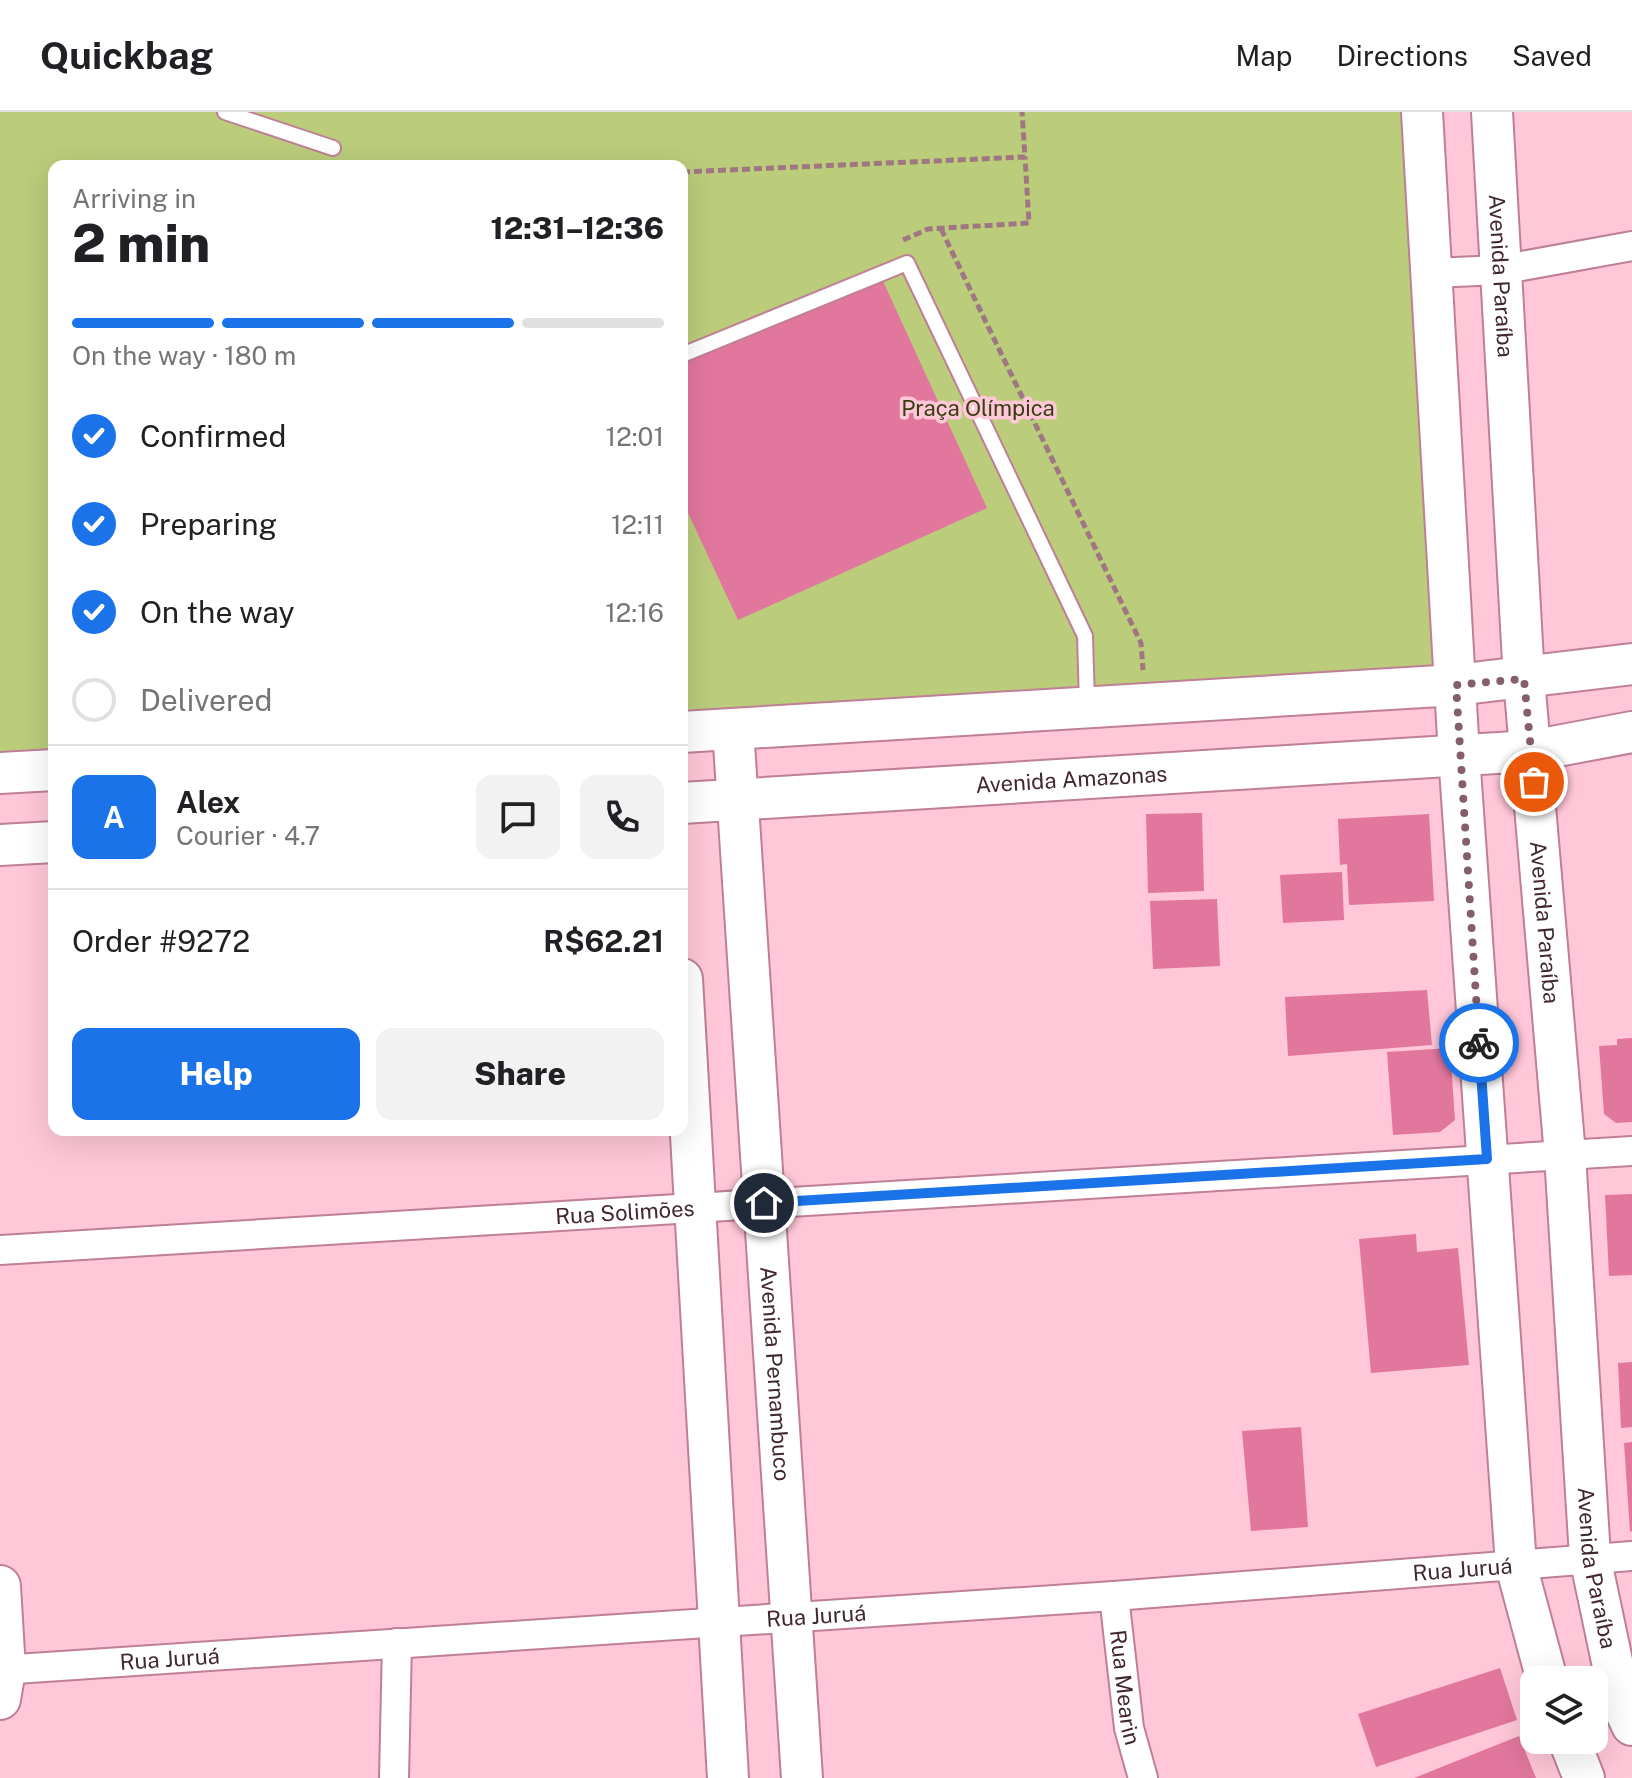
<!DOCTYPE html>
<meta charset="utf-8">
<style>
:root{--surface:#fff;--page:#f2f2f2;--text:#202124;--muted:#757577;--line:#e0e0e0;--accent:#1a73e8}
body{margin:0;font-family:"Public Sans",sans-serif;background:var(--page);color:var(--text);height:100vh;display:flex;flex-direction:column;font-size:30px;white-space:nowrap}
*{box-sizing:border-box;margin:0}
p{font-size:26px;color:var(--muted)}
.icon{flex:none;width:44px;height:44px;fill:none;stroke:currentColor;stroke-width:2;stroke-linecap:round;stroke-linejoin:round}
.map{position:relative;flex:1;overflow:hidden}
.side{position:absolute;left:48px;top:48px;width:640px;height:976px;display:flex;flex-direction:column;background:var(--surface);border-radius:16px;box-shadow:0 8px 32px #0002}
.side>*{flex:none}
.fabs{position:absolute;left:1520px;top:1554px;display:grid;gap:16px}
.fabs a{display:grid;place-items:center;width:88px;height:88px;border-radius:16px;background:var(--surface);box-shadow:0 8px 32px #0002;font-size:40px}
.pin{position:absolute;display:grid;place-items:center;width:68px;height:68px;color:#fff;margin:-34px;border:4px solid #fff;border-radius:50%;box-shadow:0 2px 8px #0007}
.courier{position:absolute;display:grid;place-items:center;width:80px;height:80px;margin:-40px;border:6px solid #1a73e8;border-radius:50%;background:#fff;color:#222;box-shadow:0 2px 10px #0007}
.headline em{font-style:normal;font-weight:800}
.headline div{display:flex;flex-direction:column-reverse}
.headline{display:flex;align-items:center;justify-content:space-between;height:136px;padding:0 24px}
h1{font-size:52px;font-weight:800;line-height:60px}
.bar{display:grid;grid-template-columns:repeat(4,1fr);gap:12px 8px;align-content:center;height:96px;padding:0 24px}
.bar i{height:10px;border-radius:6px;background:var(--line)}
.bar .on{background:var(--accent)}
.bar p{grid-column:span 4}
.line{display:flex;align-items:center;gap:20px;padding:0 24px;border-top:2px solid var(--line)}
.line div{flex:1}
.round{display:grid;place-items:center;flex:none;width:84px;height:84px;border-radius:16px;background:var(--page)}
ol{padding:0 24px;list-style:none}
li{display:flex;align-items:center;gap:24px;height:88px}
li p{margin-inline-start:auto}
li .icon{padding:8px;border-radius:50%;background:var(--accent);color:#fff;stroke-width:4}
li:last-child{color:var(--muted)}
li i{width:44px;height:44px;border:4px solid var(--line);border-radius:50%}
.action{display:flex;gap:16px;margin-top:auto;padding:16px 24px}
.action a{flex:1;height:92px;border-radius:16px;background:var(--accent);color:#fff;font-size:32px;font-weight:800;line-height:92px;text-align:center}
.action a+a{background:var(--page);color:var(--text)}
header{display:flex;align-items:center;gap:48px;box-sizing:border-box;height:112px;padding:0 40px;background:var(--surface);border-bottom:2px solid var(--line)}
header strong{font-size:38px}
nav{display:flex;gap:44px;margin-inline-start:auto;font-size:28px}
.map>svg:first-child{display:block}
.green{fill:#bbcc7b}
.building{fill:#e2779e}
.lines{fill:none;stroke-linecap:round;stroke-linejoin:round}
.lane-casing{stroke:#bf7f94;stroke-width:18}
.street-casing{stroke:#bf7f94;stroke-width:32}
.secondary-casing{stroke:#bf7f94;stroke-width:44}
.path{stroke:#9f7682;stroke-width:5;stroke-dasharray:8 4;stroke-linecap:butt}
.lane{stroke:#fff;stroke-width:14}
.street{stroke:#fff;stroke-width:28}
.secondary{stroke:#fff;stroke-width:40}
.done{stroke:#845f6a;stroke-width:8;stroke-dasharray:0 14.4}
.route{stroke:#1a73e8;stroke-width:10}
.labels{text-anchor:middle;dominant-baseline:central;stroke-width:7;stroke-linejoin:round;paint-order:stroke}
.street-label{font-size:22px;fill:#41272f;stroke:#ffc7d8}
.park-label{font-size:22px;fill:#353d0f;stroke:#ffc7d8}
</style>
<header>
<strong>Quickbag</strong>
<nav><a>Map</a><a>Directions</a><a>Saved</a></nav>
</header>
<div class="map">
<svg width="1632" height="1666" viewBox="0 0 1632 1666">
<rect width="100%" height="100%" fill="#ffc7d8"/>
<!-- green -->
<path class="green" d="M0,0H1413L1441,564L682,611V54H54V642L0,645Z"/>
<!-- building -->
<path class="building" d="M882,167L987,396L738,508L682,388V250Z
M1202,701L1204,779L1148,781L1146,702Z
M1429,702L1434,789L1349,793L1347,752L1340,753L1338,707Z
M1342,760L1344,808L1283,811L1280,763Z
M1217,787L1220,854L1153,857L1150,789Z
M1427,878L1432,933L1288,944L1285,885Z
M1632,926V1010L1616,1011L1604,1002L1599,934L1617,933V927Z
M1450,936L1455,1008L1440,1020L1393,1023L1387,940Z
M1632,1082V1163L1609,1164L1605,1083Z
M1416,1122L1417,1140L1458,1136L1469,1253L1371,1261L1359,1127Z
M1632,1250V1315L1621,1316L1618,1251Z
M1301,1315L1308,1415L1251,1419L1242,1319Z
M1632,1330V1419L1630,1420L1624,1331Z
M1500,1556L1517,1608L1376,1655L1358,1602Z
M1519,1624L1536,1666H1414Z"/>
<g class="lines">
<!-- lane casing -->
<g class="lane-casing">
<path id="lane" d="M225,0L333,36
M682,243L907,151L1085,524L1087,591"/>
</g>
<!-- street casing -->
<g class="street-casing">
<g id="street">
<path d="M1432,161L1500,158L1632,134"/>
<path id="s1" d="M0,1138L1632,1039"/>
<path id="s2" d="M1114,1484L1129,1616L1143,1666"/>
<path id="s3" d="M0,1558L1114,1484L1632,1444"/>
<path d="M394,1666L397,1531"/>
</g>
</g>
<!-- secondary casing -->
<g class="secondary-casing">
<g id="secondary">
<path d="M1422,0L1459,643L1516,1453L1547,1568"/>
<path id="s4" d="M1492,0L1524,567L1565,1043L1590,1445L1620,1587L1632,1613"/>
<path id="s5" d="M733,617L802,1666"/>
<path d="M682,620L1456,573L1632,552"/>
<path d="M0,661L54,658"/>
<path id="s6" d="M682,691L1531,639L1632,620"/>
<path d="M0,733L54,730"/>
<path d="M682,867L728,1666"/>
<path d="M0,1474L5,1558L0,1587"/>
<path d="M1569,1628L1584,1666"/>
</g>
</g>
<!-- path -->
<path class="path" d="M682,60L1025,45L1022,0
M941,117L1141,531L1143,558
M903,128L928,117L1029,111L1025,45"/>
<!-- lane -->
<use href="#lane" class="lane"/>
<!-- street -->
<use href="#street" class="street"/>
<!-- secondary -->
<use href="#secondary" class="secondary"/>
</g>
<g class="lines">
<!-- done -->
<path class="done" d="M1479,931L1456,573L1524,567L1534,670"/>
<!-- route -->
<path class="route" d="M764,1091L1487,1047L1479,931"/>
</g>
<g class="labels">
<!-- street labels -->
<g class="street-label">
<text stroke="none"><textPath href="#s4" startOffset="164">Avenida Paraíba</textPath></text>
<text stroke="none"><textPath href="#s6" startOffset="390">Avenida Amazonas</textPath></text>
<text stroke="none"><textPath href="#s4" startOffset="812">Avenida Paraíba</textPath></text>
<text stroke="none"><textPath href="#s1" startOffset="626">Rua Solimões</textPath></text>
<text stroke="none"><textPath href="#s5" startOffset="646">Avenida Pernambuco</textPath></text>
<text stroke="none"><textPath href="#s4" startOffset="1460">Avenida Paraíba</textPath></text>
<text stroke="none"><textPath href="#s3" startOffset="1466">Rua Juruá</textPath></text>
<text stroke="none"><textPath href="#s3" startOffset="818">Rua Juruá</textPath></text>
<text stroke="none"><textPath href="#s3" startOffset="170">Rua Juruá</textPath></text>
<text stroke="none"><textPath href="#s2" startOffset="92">Rua Mearin</textPath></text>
</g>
<!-- park labels -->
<g class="park-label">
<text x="978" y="296">Praça Olímpica</text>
</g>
</g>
</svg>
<div class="fabs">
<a><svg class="icon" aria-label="layers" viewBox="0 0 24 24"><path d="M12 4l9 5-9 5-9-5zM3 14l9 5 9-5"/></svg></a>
</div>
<div class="pin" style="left:1534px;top:670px;background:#ea580c"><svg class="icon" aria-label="bag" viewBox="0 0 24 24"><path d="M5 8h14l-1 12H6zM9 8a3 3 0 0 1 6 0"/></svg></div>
<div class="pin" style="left:764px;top:1091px;background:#1f2937"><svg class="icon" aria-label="home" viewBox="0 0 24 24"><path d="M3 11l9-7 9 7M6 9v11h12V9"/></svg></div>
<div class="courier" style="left:1479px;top:931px"><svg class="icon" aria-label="bike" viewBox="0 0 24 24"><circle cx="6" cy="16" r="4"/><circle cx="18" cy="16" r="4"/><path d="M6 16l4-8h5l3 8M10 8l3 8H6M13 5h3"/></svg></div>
<section class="side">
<div class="headline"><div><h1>2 min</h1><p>Arriving in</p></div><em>12:31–12:36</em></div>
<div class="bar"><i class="on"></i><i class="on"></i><i class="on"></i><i></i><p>On the way · 180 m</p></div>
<ol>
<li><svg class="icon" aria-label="check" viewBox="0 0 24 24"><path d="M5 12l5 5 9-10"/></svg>Confirmed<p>12:01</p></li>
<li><svg class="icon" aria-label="check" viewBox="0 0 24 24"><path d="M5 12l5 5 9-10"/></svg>Preparing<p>12:11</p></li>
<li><svg class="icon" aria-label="check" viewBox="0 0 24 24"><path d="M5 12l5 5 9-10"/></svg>On the way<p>12:16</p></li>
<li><i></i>Delivered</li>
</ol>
<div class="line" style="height:144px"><b class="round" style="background:var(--accent);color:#fff">A</b><div><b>Alex</b><p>Courier · 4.7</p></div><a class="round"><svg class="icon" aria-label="chat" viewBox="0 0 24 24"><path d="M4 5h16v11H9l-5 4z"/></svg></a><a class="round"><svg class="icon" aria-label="phone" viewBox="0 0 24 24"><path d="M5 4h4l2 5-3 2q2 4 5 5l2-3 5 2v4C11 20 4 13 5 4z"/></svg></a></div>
<div class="line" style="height:104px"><div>Order #9272</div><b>R$62.21</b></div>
<div class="action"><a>Help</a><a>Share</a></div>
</section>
</div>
